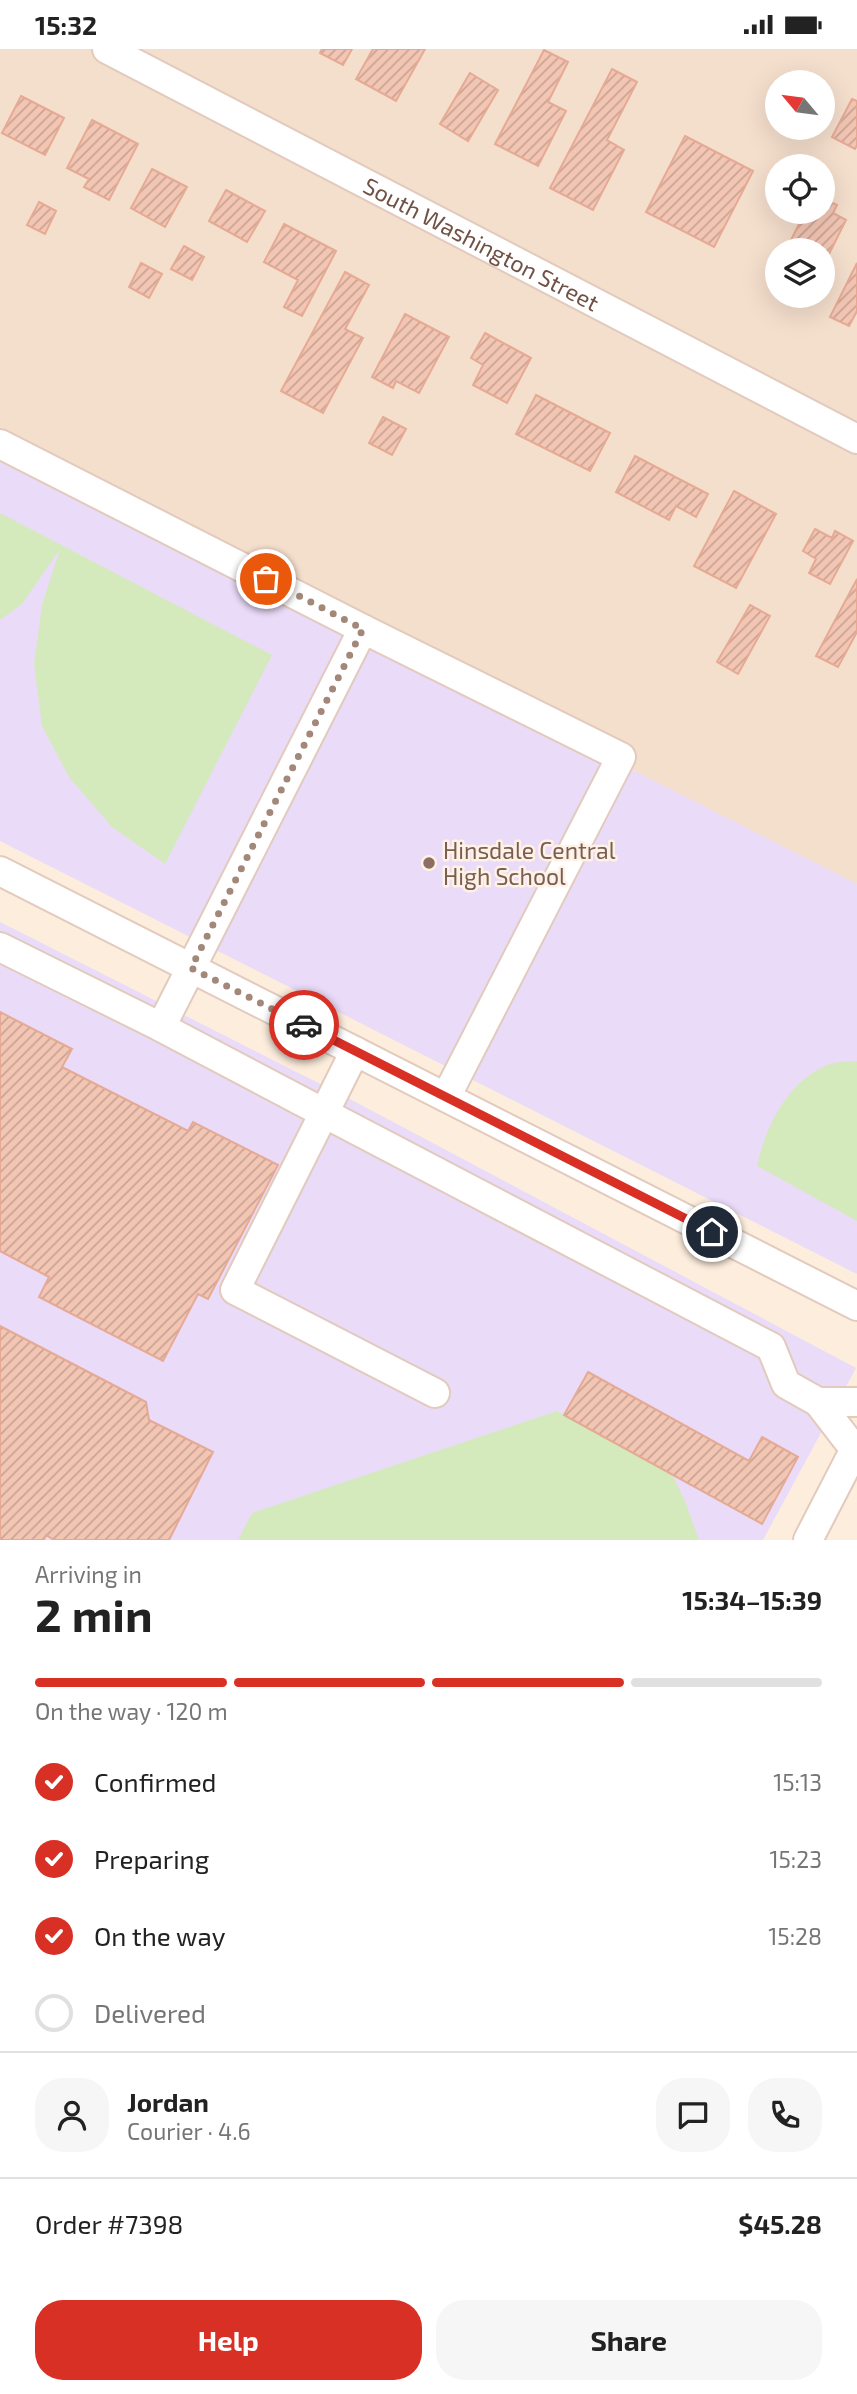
<!DOCTYPE html>
<meta charset="utf-8">
<style>
:root{--surface:#fff;--page:#f6f6f6;--text:#222;--muted:#767676;--line:#e0e0e0;--accent:#d93025}
body{margin:0;font-family:"Exo 2",sans-serif;background:var(--page);color:var(--text);height:100vh;display:flex;flex-direction:column;font-size:26px;white-space:nowrap}
*{box-sizing:border-box;margin:0}
p{font-size:23px;color:var(--muted)}
.icon{flex:none;width:38px;height:38px;fill:none;stroke:currentColor;stroke-width:2;stroke-linecap:round;stroke-linejoin:round}
.map{position:relative;height:1491px;overflow:hidden}
.sheet{display:flex;flex-direction:column;background:var(--surface);flex:1}
.sheet>*{flex:none}
.needle{width:46px;rotate:299deg}
.tools{position:absolute;left:765px;top:21px;display:grid;gap:14px}
.tools a{display:grid;place-items:center;width:70px;height:70px;border-radius:50%;background:var(--surface);box-shadow:0 7px 28px #0002;font-size:35px}
.pin{position:absolute;display:grid;place-items:center;width:60px;height:60px;color:#fff;margin:-30px;border:4px solid #fff;border-radius:50%;box-shadow:0 2px 7px #0007}
.courier{position:absolute;display:grid;place-items:center;width:70px;height:70px;margin:-35px;border:5px solid #d93025;border-radius:50%;background:#fff;color:#222;box-shadow:0 2px 9px #0007}
.head em{font-style:normal;font-weight:700}
.head div{display:flex;flex-direction:column-reverse}
.head{display:flex;align-items:center;justify-content:space-between;height:119px;padding:0 35px}
h1{font-size:46px;font-weight:700;line-height:52px}
.bar{display:grid;grid-template-columns:repeat(4,1fr);gap:10px 7px;align-content:center;height:84px;padding:0 35px}
.bar i{height:9px;border-radius:5px;background:var(--line)}
.bar .on{background:var(--accent)}
.bar p{grid-column:span 4}
.line{display:flex;align-items:center;gap:18px;padding:0 35px;border-top:2px solid var(--line)}
.line div{flex:1}
.round{display:grid;place-items:center;flex:none;width:74px;height:74px;border-radius:28px;background:var(--page)}
ol{padding:0 35px;list-style:none}
li{display:flex;align-items:center;gap:21px;height:77px}
li p{margin-inline-start:auto}
li .icon{padding:7px;border-radius:50%;background:var(--accent);color:#fff;stroke-width:4}
li:last-child{color:var(--muted)}
li i{width:38px;height:38px;border:4px solid var(--line);border-radius:50%}
.cta{display:flex;gap:14px;margin-top:auto;padding:14px 35px}
.cta a{flex:1;height:80px;border-radius:28px;background:var(--accent);color:#fff;font-size:28px;font-weight:700;line-height:80px;text-align:center}
.cta a+a{background:var(--page);color:var(--text)}
.status{display:flex;justify-content:space-between;align-items:center;height:49px;padding:0 35px;background:var(--surface);direction:ltr}
.status svg{height:19px;fill:currentColor}
.map>svg:first-child{display:block}
.residential{fill:#f4decc;fill-rule:evenodd}
.education{fill:#eadbf8}
.green{fill:#d4eabc}
.building{fill:url(#building-hatch);stroke:#e6aa94;stroke-width:2}
.lines{fill:none;stroke-linecap:round;stroke-linejoin:round}
.minor-casing{stroke:#e2cabd;stroke-width:32}
.minor{stroke:#fff;stroke-width:28}
.done{stroke:#a3887a;stroke-width:7;stroke-dasharray:0 12.6}
.route{stroke:#d93025;stroke-width:9}
.education-dot{fill:#8d6e63;stroke:#fff1e4;stroke-width:2.5}
.labels{text-anchor:middle;dominant-baseline:central;stroke-width:5;stroke-linejoin:round;paint-order:stroke}
.street-label{font-size:23px;fill:#725145;stroke:#fff1e4}
.education-label{font-size:23px;fill:#785e54;stroke:#fff1e4;text-anchor:start}
</style>
<div class="status"><b>15:32</b><svg viewBox="0 0 49 12"><path d="M0 12V9h3v3zM5 12V6h3v6zM10 12V3h3v9zM15 12V0h3v12zM26 1h20v11H26zM47 4h2v5h-2z"/></svg></div>
<div class="map">
<svg width="857" height="1491" viewBox="0 0 857 1491">
<defs>
<pattern id="building-hatch" width="6" height="6" patternUnits="userSpaceOnUse" patternTransform="scale(1.75)"><rect width="6" height="6" fill="#f3c6b4"/><path d="M-1 1l2-2M0 6l6-6M5 7l2-2" fill="none" stroke="#c9a394"/></pattern>
</defs>
<rect width="100%" height="100%" fill="#fdeddd"/>
<!-- residential -->
<path class="residential" d="M0,0H857V835L0,399ZM777,33H822V79H777ZM777,117H822V163H777ZM777,201H822V247H777Z"/>
<!-- education -->
<path class="education" d="M0,399L857,835V1225L0,792Z
M0,873L348,1049L856,1319L763,1491H0Z"/>
<!-- green -->
<path class="green" d="M0,464L272,606L165,815L112,778L69,728L42,677L34,615L42,556L60,500L22,555L0,571Z
M857,1012V1172L757,1117C766,1076 788,1031 830,1015C838,1012 849,1013 857,1012Z
M557,1362L671,1423L685,1452L699,1491H238L252,1464Z"/>
<!-- building -->
<path class="building" d="M322,0H352L343,16L320,4Z
M373,0H425L396,52L356,30Z
M544,1L568,13L548,53L566,62L538,117L495,95Z
M612,20L637,33L607,91L624,101L593,161L550,139Z
M470,24L498,41L468,92L440,75Z
M21,47L64,69L45,106L2,84Z
M852,50L857,52V96L855,100L832,88Z
M92,71L138,95L109,151L84,138L89,130L67,119Z
M685,87L753,122L714,198L646,163Z
M152,120L187,138L165,178L131,159Z
M226,141L265,162L247,193L209,172Z
M822,149L837,156L833,164L846,171L822,219V201H786L805,163H822Z
M39,153L56,162L45,185L27,176Z
M284,175L336,202L302,267L284,258L298,231L264,213Z
M184,197L204,208L192,231L171,220Z
M141,214L162,225L149,249L129,238Z
M857,214V262L849,277L830,268Z
M345,223L369,236L345,280L363,289L323,364L281,342Z
M405,265L449,288L419,344L396,332L393,339L372,328Z
M485,284L531,309L507,354L473,336L483,316L471,309Z
M536,346L610,384L590,422L516,385Z
M383,368L406,380L392,406L369,394Z
M635,407L708,445L696,468L676,457L669,471L616,443Z
M734,442L776,465L736,539L694,517Z
M815,480L832,489L835,482L853,492L830,535L809,524L816,510L803,502Z
M857,530V583L838,618L816,607Z
M750,556L770,567L738,625L717,613Z
M0,963L72,1000L62,1018L188,1082L193,1073L278,1116L208,1250L198,1245L163,1312L39,1248L49,1228L0,1202Z
M0,1277L146,1353L149,1371L213,1403L169,1491H54L46,1486L44,1491H0Z
M588,1323L749,1412L762,1388L798,1408L762,1475L564,1366Z"/>
<g class="lines">
<!-- minor casing -->
<g class="minor-casing">
<g id="minor">
<path id="s1" d="M107,0L857,390"/>
<path d="M0,395L363,580"/>
<path d="M0,822L857,1257"/>
<path d="M0,898L161,978L324,1064L235,1241L435,1344"/>
<path d="M161,978L363,580L621,708L446,1048"/>
<path d="M355,1002L324,1064L771,1298L786,1335L818,1353"/>
<path d="M855,1401L818,1353H857"/>
<path d="M808,1491L857,1396"/>
</g>
</g>
<!-- minor -->
<use href="#minor" class="minor"/>
</g>
<g class="lines">
<!-- done -->
<path class="done" d="M266,530L363,580L191,919L304,976"/>
<!-- route -->
<path class="route" d="M304,976L712,1183"/>
</g>
<!-- markers -->
<circle class="education-dot" cx="429" cy="814" r="7"/>
<g class="labels">
<!-- street labels -->
<g class="street-label">
<text stroke="none"><textPath href="#s1" startOffset="422">South Washington Street</textPath></text>
</g>
<!-- education labels -->
<g class="education-label">
<text x="443" y="801">Hinsdale Central<tspan x="443" dy="26">High School</tspan></text>
</g>
</g>
</svg>
<div class="tools">
<a><svg class="needle" viewBox="-14 -14 28 28"><path d="M0-13l5 13h-10z" fill="#e53935"/><path d="M0 13l5-13h-10z" fill="#767676"/></svg></a>
<a><svg class="icon" aria-label="locate" viewBox="0 0 24 24"><circle cx="12" cy="12" r="6"/><path d="M12 2v4M12 18v4M2 12h4M18 12h4"/></svg></a>
<a><svg class="icon" aria-label="layers" viewBox="0 0 24 24"><path d="M12 4l9 5-9 5-9-5zM3 14l9 5 9-5"/></svg></a>
</div>
<div class="pin" style="left:266px;top:530px;background:#ea580c"><svg class="icon" aria-label="bag" viewBox="0 0 24 24"><path d="M5 8h14l-1 12H6zM9 8a3 3 0 0 1 6 0"/></svg></div>
<div class="pin" style="left:712px;top:1183px;background:#1f2937"><svg class="icon" aria-label="home" viewBox="0 0 24 24"><path d="M3 11l9-7 9 7M6 9v11h12V9"/></svg></div>
<div class="courier" style="left:304px;top:976px"><svg class="icon" aria-label="car" viewBox="0 0 24 24"><path d="M5 17H2v-5l4-1 3-4h7l3 4 3 1v5h-3M9 17h6M6 11h13"/><circle cx="7" cy="17" r="2"/><circle cx="17" cy="17" r="2"/></svg></div>
</div>
<section class="sheet">
<div class="head"><div><h1>2 min</h1><p>Arriving in</p></div><em>15:34–15:39</em></div>
<div class="bar"><i class="on"></i><i class="on"></i><i class="on"></i><i></i><p>On the way · 120 m</p></div>
<ol>
<li><svg class="icon" aria-label="check" viewBox="0 0 24 24"><path d="M5 12l5 5 9-10"/></svg>Confirmed<p>15:13</p></li>
<li><svg class="icon" aria-label="check" viewBox="0 0 24 24"><path d="M5 12l5 5 9-10"/></svg>Preparing<p>15:23</p></li>
<li><svg class="icon" aria-label="check" viewBox="0 0 24 24"><path d="M5 12l5 5 9-10"/></svg>On the way<p>15:28</p></li>
<li><i></i>Delivered</li>
</ol>
<div class="line" style="height:126px"><a class="round"><svg class="icon" aria-label="person" viewBox="0 0 24 24"><circle cx="12" cy="8" r="4"/><path d="M4 21q1-7 8-7t8 7"/></svg></a><div><b>Jordan</b><p>Courier · 4.6</p></div><a class="round"><svg class="icon" aria-label="chat" viewBox="0 0 24 24"><path d="M4 5h16v11H9l-5 4z"/></svg></a><a class="round"><svg class="icon" aria-label="phone" viewBox="0 0 24 24"><path d="M5 4h4l2 5-3 2q2 4 5 5l2-3 5 2v4C11 20 4 13 5 4z"/></svg></a></div>
<div class="line" style="height:91px"><div>Order #7398</div><b>$45.28</b></div>
<div class="cta"><a>Help</a><a>Share</a></div>
</section>
